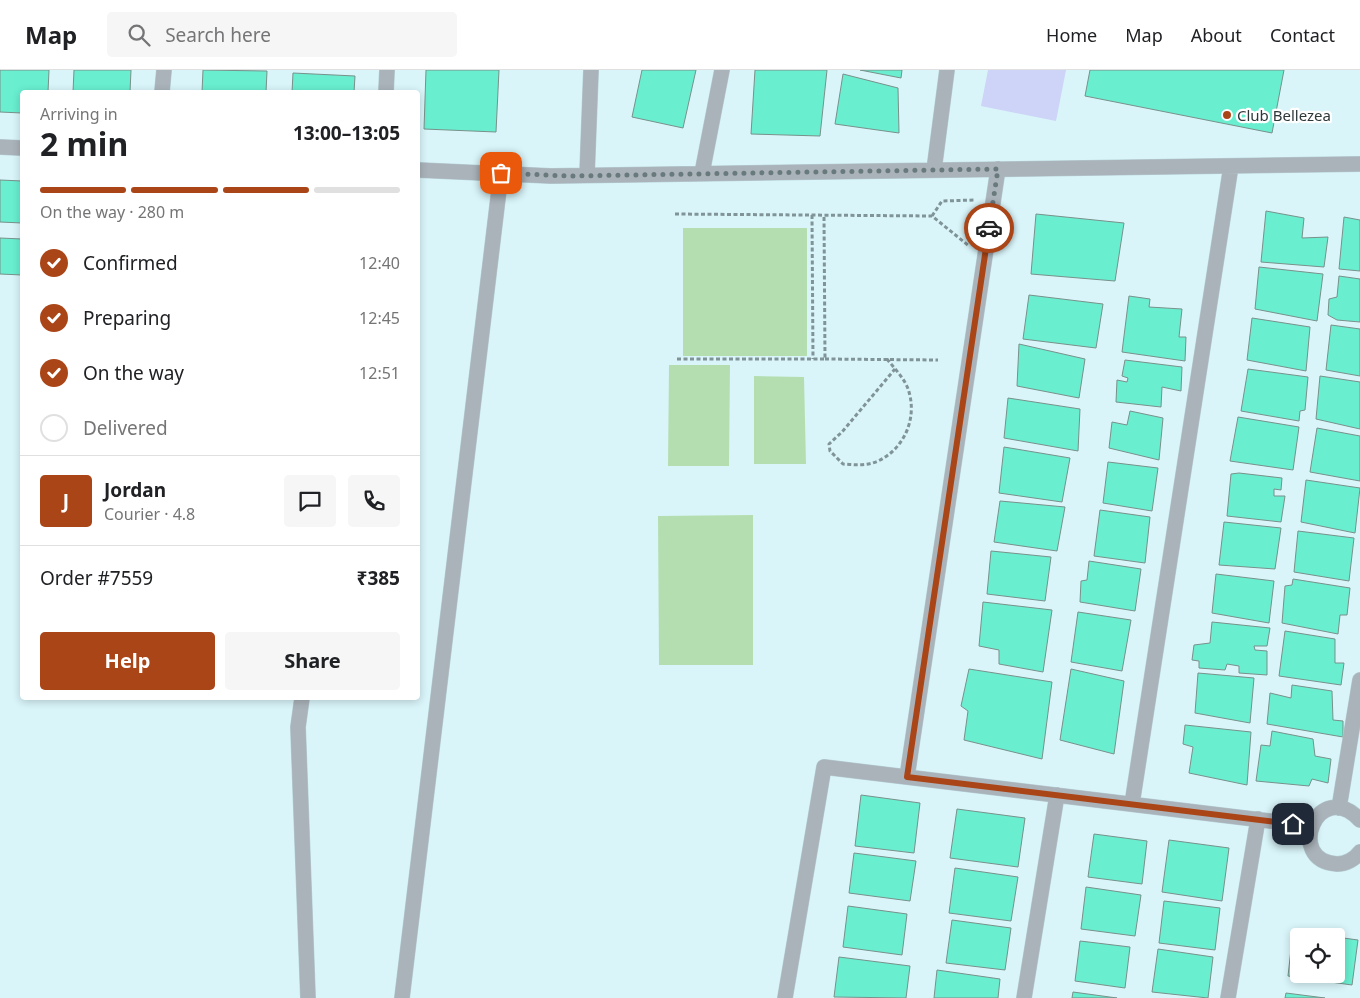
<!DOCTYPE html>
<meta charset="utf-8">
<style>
:root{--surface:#fff;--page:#f6f6f6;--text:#202124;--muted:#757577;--line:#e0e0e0;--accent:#aa4518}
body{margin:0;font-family:"Noto Sans",sans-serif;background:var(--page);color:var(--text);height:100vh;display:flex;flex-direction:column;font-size:19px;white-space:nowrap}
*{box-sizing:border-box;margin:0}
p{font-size:16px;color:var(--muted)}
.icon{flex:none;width:28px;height:28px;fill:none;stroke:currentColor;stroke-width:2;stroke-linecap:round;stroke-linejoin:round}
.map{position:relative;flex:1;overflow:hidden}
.side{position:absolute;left:20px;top:20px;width:400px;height:610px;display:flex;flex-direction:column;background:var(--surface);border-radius:5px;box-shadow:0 2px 8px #0003}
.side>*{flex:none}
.tools{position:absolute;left:1290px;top:858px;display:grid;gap:10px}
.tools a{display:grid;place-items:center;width:55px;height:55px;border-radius:5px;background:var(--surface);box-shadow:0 2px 8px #0003;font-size:25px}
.pin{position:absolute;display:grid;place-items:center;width:42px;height:42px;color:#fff;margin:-21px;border-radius:10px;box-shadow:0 2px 8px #0006}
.courier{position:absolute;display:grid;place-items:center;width:50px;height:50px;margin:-25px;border:4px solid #aa4518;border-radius:50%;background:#fff;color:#222;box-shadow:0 1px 6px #0007}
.summary em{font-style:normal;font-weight:700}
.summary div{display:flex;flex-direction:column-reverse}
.summary{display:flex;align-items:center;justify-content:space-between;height:85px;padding:0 20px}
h1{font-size:32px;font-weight:700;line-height:38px}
.bar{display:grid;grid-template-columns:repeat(4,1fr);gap:8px 5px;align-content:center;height:60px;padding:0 20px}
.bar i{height:6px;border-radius:4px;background:var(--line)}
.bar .selected{background:var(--accent)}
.bar p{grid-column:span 4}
.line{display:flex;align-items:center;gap:12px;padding:0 20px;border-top:1px solid var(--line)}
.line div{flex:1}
.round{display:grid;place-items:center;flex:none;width:52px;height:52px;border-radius:5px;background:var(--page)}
ol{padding:0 20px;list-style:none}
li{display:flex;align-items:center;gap:15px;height:55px}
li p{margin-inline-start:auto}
li .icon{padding:5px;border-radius:50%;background:var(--accent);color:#fff;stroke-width:4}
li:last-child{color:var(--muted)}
li i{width:28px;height:28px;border:2px solid var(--line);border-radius:50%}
.button{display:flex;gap:10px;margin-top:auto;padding:10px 20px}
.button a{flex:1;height:58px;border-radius:5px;background:var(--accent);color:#fff;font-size:20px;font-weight:700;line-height:58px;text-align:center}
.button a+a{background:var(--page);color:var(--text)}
header{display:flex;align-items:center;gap:30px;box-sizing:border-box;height:70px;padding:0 25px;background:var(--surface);border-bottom:1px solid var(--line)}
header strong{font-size:24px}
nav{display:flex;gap:28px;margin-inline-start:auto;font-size:18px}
.search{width:350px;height:45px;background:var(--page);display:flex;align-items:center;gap:12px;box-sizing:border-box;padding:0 18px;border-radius:5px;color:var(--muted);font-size:19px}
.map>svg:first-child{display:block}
.green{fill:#b4deb0}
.water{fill:#cdd4f7}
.building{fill:#69eed0;stroke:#78918a}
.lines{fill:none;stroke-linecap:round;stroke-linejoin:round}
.minor-casing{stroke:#b7cfd4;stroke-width:16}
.path{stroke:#809497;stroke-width:3;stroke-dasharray:4 2.5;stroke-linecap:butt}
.minor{stroke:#aab3ba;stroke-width:15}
.done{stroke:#697a7d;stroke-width:5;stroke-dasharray:0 9}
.route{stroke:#aa4518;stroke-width:6}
.poi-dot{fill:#aa4518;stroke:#fff;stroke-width:2}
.labels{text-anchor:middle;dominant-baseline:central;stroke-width:4.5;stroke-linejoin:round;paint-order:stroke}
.poi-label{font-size:15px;fill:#2d383a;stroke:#fff;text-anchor:start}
</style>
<header>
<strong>Map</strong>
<div class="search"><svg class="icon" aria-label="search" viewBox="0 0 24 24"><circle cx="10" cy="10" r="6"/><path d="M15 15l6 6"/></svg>Search here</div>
<nav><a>Home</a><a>Map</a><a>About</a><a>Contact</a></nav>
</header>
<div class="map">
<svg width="1360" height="928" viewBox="0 0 1360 928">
<rect width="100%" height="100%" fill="#d9f5fa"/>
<!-- green -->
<path class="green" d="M683,158H807V286H683Z
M669,295H730L729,396H668Z
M754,306L804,307L806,394H754Z
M753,445V595H659L658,446Z"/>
<!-- water -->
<path class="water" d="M988,0H1066L1056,51L981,36Z"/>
<!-- building -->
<path class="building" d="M0,0H49L48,22H22V43L0,42Z
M74,0H131L130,22H73Z
M203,0L267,1L266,22H202Z
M426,0H499L496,62L424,59Z
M642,0H696L683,58L632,47Z
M755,0H827L820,66L751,64Z
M860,0H902L901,8Z
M1090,0H1284L1272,63L1085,26Z
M293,3L355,6L354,22H292Z
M843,4L898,18L899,63L835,54Z
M0,110L22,111V153L0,152Z
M1266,141L1304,148L1302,168L1328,167L1324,197L1261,192Z
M1036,144L1124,153L1115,211L1031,204Z
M1344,147L1360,150V201L1339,199Z
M0,168L22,169V205L0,204Z
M1259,197L1323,204L1317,251L1255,239Z
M1339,206L1360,209V252L1337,250L1328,245L1329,229L1337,227Z
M1029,225L1103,234L1096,278L1023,269Z
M1129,226L1150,229L1149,237L1182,239L1179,267H1186L1185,291L1122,282Z
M1252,248L1310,257L1306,301L1247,290Z
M1331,255L1360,259V306L1326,300Z
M1019,274L1085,289L1079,328L1017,316Z
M1125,290L1182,297L1181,321L1162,317L1161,337L1116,332L1117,310L1127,312L1128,308L1122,306Z
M1248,299L1308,307L1305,340L1300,341L1299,351L1241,341Z
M1320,306L1360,312V359L1316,349Z
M1008,328L1080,339L1078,381L1004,368Z
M1130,341L1163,348L1159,390L1109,378L1112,352L1127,355Z
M1238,347L1299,357L1293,400L1230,391Z
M1317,358L1360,366V411L1310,402Z
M1004,377L1070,388L1062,432L999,423Z
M1108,392L1158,398L1152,441L1103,433Z
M1239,403L1282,408L1281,420L1274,419V426H1285L1281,452L1227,446L1231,404Z
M1306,410L1360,418L1355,463L1301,452Z
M1000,431L1065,437L1057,481L994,472Z
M1100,440L1150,447L1145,493L1094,486Z
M1224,452L1281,458L1275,499L1219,495Z
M1298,461L1354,468L1349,511L1294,502Z
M991,481L1051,487L1045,531L987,524Z
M1089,491L1141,499L1135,541L1080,532L1081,511L1087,510Z
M1216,504L1274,511L1269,553L1212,543Z
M1293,509L1350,518L1347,545H1340L1338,564L1282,553L1285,516L1292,515Z
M983,532L1052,540L1043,602L999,594V580L979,576Z
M1078,542L1131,550L1122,601L1071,592Z
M1212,552L1270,558L1267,576H1254L1255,580L1267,581V605L1239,603V596L1227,594L1225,600L1199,598V591L1192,590L1194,575L1210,573Z
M1285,561L1335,569V593H1344L1341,615L1279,606Z
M969,599L1052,612L1042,689L964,670L968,641L961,636Z
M1071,599L1124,611L1114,684L1060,670Z
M1198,603L1254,608L1250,653L1195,643Z
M1292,615L1332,621L1333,650L1343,651V667L1267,654L1270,623L1291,628Z
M1185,655L1251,662L1247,715L1189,703L1193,677L1183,674Z
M1272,661L1313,669L1315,686L1331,689L1328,713L1312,709L1309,716L1256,711L1261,675L1270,676Z
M861,725L920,733L914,783L855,776Z
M957,739L1025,748L1018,797L950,788Z
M1094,764L1147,771L1142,814L1088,807Z
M1169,770L1229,778L1222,831L1162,822Z
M854,783L916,791L910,831L849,823Z
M955,798L1018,807L1011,851L949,843Z
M1086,817L1141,825L1135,866L1081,859Z
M1164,831L1220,838L1215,880L1159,873Z
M848,836L907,844L902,885L843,877Z
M952,850L1011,858L1005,900L946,893Z
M1293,861L1330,866H1299V904H1336V867L1358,870L1352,915L1288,906Z
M1080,871L1130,877L1125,918L1075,911Z
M1158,879L1213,887L1208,928L1152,922Z
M839,887L910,896L906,928L834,927Z
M937,900L1000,909L998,928H934Z
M1073,922L1117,928H1072Z
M1286,923L1325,928H1285Z"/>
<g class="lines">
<!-- minor casing -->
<g class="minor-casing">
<path id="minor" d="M162,22L164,0
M386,22L387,0
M0,77L22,78
M418,100L551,106L1360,94
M934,100L947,0
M702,103L722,0
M587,105L591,0
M302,628L298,657L308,928
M907,707L998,99
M1132,734L1231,96
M1339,738L1360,610
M1360,750C1318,706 1284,791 1337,794C1346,794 1355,789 1360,782
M402,928L501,103
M785,928L824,697L1311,756
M1024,928L1057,725
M1228,928L1258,749"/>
</g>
<!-- path -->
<path class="path" d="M675,144L932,146L969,176
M812,145L813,289
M932,146L942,131L975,130
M677,289H825L824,145
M825,289L938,290
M887,289C895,299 906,310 909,322C917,349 904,379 878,391C867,396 855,395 843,394L830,381L829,374L842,362L895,299"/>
<!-- minor -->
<use href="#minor" class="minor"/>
</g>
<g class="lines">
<!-- done -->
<path class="done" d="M501,103L569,106L998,99L989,158"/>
<!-- route -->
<path class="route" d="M989,158L907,707L1293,754"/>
</g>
<!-- markers -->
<circle class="poi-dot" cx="1227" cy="45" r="5"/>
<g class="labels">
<!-- poi labels -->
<g class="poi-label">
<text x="1237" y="45">Club Bellezea</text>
</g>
</g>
</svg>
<div class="tools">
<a><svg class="icon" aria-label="locate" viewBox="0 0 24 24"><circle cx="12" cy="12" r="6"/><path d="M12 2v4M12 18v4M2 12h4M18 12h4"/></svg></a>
</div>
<div class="pin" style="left:501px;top:103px;background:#ea580c"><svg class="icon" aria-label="bag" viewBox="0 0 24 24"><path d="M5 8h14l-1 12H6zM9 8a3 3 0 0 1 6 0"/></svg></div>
<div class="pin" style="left:1293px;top:754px;background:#1f2937"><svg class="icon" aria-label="home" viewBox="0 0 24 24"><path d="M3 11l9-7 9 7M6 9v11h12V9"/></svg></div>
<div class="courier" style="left:989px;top:158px"><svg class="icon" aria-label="car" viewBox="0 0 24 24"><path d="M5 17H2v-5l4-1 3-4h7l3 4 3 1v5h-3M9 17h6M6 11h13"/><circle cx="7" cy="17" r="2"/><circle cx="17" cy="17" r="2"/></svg></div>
<section class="side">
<div class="summary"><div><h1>2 min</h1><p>Arriving in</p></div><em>13:00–13:05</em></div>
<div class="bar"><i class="selected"></i><i class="selected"></i><i class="selected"></i><i></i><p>On the way · 280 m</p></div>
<ol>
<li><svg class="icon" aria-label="check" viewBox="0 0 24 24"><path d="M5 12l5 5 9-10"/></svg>Confirmed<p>12:40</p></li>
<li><svg class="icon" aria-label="check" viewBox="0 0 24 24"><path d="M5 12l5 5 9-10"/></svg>Preparing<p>12:45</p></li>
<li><svg class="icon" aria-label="check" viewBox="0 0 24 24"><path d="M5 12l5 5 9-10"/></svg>On the way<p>12:51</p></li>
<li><i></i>Delivered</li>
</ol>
<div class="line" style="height:90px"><b class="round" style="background:var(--accent);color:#fff">J</b><div><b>Jordan</b><p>Courier · 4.8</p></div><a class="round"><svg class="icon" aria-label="chat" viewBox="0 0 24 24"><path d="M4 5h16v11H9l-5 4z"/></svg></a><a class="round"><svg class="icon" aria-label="phone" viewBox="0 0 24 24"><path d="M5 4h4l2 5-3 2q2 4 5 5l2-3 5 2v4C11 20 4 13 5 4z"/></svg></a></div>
<div class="line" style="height:65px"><div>Order #7559</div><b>₹385</b></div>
<div class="button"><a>Help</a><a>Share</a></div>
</section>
</div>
